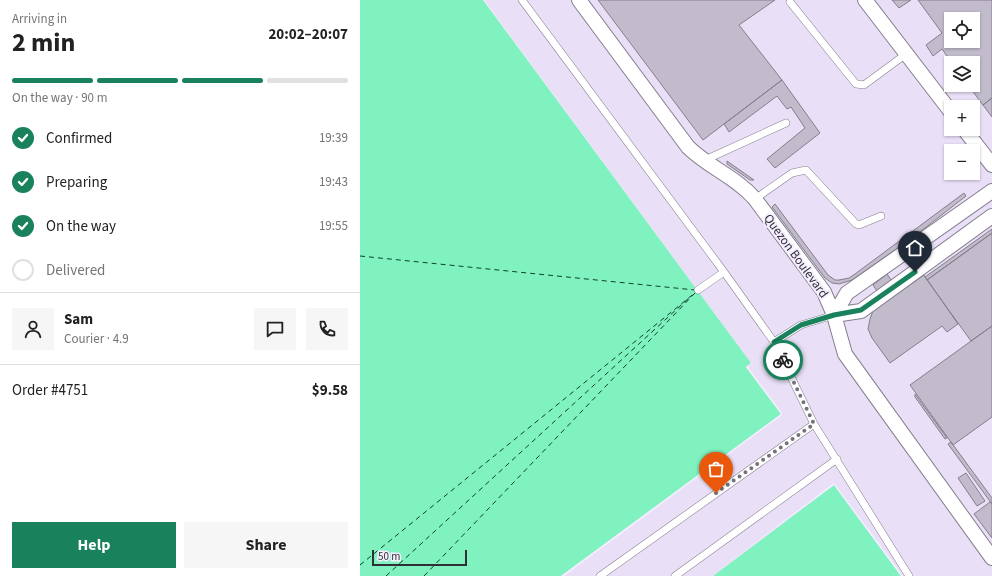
<!DOCTYPE html>
<meta charset="utf-8">
<style>
:root{--surface:#fff;--page:#f6f6f6;--text:#222;--muted:#767676;--line:#e0e0e0;--accent:#19825d}
body{margin:0;font-family:"Source Sans 3",sans-serif;background:var(--page);color:var(--text);height:100vh;display:flex;flex-direction:column;font-size:15px;white-space:nowrap}
*{box-sizing:border-box;margin:0}
p{font-size:13px;color:var(--muted)}
.icon{flex:none;width:22px;height:22px;fill:none;stroke:currentColor;stroke-width:2;stroke-linecap:round;stroke-linejoin:round}
.map{position:relative;flex:1;overflow:hidden}
.side{display:flex;flex-direction:column;background:var(--surface);width:360px}
.side>*{flex:none}
.fabs{position:absolute;left:584px;top:12px;display:grid;gap:8px}
.fabs a{display:grid;place-items:center;width:36px;height:36px;border-radius:0px;background:var(--surface);box-shadow:0 1px 3px #0004;font-size:20px}
.scale{position:absolute;left:12px;bottom:10px;width:95px;box-sizing:border-box;padding-left:4px;border:2px solid #312f35;border-top:0;font-size:11px;line-height:14px;white-space:nowrap;color:#312f35;-webkit-text-stroke:3px #f5eeff;paint-order:stroke}
.pin{position:absolute;display:grid;place-items:center;width:34px;height:34px;color:#fff;margin:-41px -17px;border-radius:50% 50% 50% 0;rotate:-45deg;box-shadow:0 0 4px #0007}
.pin .icon{rotate:45deg}
.courier{position:absolute;display:grid;place-items:center;width:40px;height:40px;margin:-20px;border:3px solid #19825d;border-radius:50%;background:#fff;color:#222;box-shadow:0 1px 5px #0007}
.head em{font-style:normal;font-weight:700}
.head div{display:flex;flex-direction:column-reverse}
.head{display:flex;align-items:center;justify-content:space-between;height:68px;padding:0 12px}
h1{font-size:26px;font-weight:700;line-height:30px}
.bar{display:grid;grid-template-columns:repeat(4,1fr);gap:6px 4px;align-content:center;height:48px;padding:0 12px}
.bar i{height:5px;border-radius:3px;background:var(--line)}
.bar .selected{background:var(--accent)}
.bar p{grid-column:span 4}
.line{display:flex;align-items:center;gap:10px;padding:0 12px;border-top:1px solid var(--line)}
.line div{flex:1}
.round{display:grid;place-items:center;flex:none;width:42px;height:42px;border-radius:0px;background:var(--page)}
ol{padding:0 12px;list-style:none}
li{display:flex;align-items:center;gap:12px;height:44px}
li p{margin-inline-start:auto}
li .icon{padding:4px;border-radius:50%;background:var(--accent);color:#fff;stroke-width:4}
li:last-child{color:var(--muted)}
li i{width:22px;height:22px;border:2px solid var(--line);border-radius:50%}
.button{display:flex;gap:8px;margin-top:auto;padding:8px 12px}
.button a{flex:1;height:46px;border-radius:0px;background:var(--accent);color:#fff;font-size:16px;font-weight:700;line-height:46px;text-align:center}
.button a+a{background:var(--page);color:var(--text)}
main{display:flex;flex:1;min-height:0}
.map>svg:first-child{display:block}
.built{fill:#e9e0f7;fill-rule:evenodd}
.water{fill:#7ff2c0}
.pier{fill:#f5eeff}
.lines{fill:none;stroke-linecap:round;stroke-linejoin:round}
.ferry{stroke:#0e412e;stroke-width:1;stroke-dasharray:5 4;stroke-linecap:butt}
.building{fill:#c1bbcb;stroke:#847e8d;fill-rule:evenodd}
.lane-casing{stroke:#847e8c;stroke-width:8}
.street-casing{stroke:#847e8c;stroke-width:16}
.lane{stroke:#fff;stroke-width:7}
.street{stroke:#fff;stroke-width:14}
.done{stroke:#76727c;stroke-width:4;stroke-dasharray:0 7.2}
.route{stroke:#19825d;stroke-width:5}
.labels{text-anchor:middle;dominant-baseline:central;stroke-width:4;stroke-linejoin:round;paint-order:stroke}
.street-label{font-size:13px;fill:#312f35;stroke:#f5eeff}
</style>
<main>
<section class="side">
<div class="head"><div><h1>2 min</h1><p>Arriving in</p></div><em>20:02–20:07</em></div>
<div class="bar"><i class="selected"></i><i class="selected"></i><i class="selected"></i><i></i><p>On the way · 90 m</p></div>
<ol>
<li><svg class="icon" aria-label="check" viewBox="0 0 24 24"><path d="M5 12l5 5 9-10"/></svg>Confirmed<p>19:39</p></li>
<li><svg class="icon" aria-label="check" viewBox="0 0 24 24"><path d="M5 12l5 5 9-10"/></svg>Preparing<p>19:43</p></li>
<li><svg class="icon" aria-label="check" viewBox="0 0 24 24"><path d="M5 12l5 5 9-10"/></svg>On the way<p>19:55</p></li>
<li><i></i>Delivered</li>
</ol>
<div class="line" style="height:72px"><a class="round"><svg class="icon" aria-label="person" viewBox="0 0 24 24"><circle cx="12" cy="8" r="4"/><path d="M4 21q1-7 8-7t8 7"/></svg></a><div><b>Sam</b><p>Courier · 4.9</p></div><a class="round"><svg class="icon" aria-label="chat" viewBox="0 0 24 24"><path d="M4 5h16v11H9l-5 4z"/></svg></a><a class="round"><svg class="icon" aria-label="phone" viewBox="0 0 24 24"><path d="M5 4h4l2 5-3 2q2 4 5 5l2-3 5 2v4C11 20 4 13 5 4z"/></svg></a></div>
<div class="line" style="height:52px"><div>Order #4751</div><b>$9.58</b></div>
<div class="button"><a>Help</a><a>Share</a></div>
</section>
<div class="map">
<svg width="632" height="576" viewBox="0 0 632 576">
<rect width="100%" height="100%" fill="#f5eeff"/>
<!-- built -->
<path class="built" d="M124,0H632V576H541L474,485L353,576H201L421,414L386,367L391,363ZM591,19H613V41H591ZM591,63H613V85H591ZM591,107H613V129H591ZM591,151H613V173H591Z"/>
<!-- water -->
<path class="water" d="M0,0H123L391,363L386,367L421,414L201,576H0Z
M474,485L541,576H353Z"/>
<!-- pier -->
<path class="pier" d="M393,362L388,367L422,413V415L204,576H201L421,414L386,367Z
M474,483L543,576H541L474,485L351,576Z"/>
<g class="lines">
<!-- ferry -->
<path class="ferry" d="M0,256L335,290
M0,565L336,292
M26,576L330,297
M64,576L335,293"/>
</g>
<!-- building -->
<path class="building" d="M238,0H415L379,25L422,80L343,140Z
M532,0H551L539,8Z
M558,0H632V98L623,105L608,85H613V63H592L582,49L573,56L566,45L582,33ZM591,19H613V41H591Z
M422,80L460,133L415,168L407,159L445,128L431,107L427,109L417,96L369,132L364,124Z
M632,98V117L623,105Z
M367,161L394,180H390L367,164Z
M604,193L606,196L552,238L492,280L479,284L472,283L465,278L412,207L415,204L468,275L475,280H479L489,278L495,274Z
M632,229V233L567,280L565,277Z
M632,233V326L611,341L567,280Z
M527,274L534,284L519,294L513,285Z
M564,275L598,324L587,332L582,326L530,363L512,338L508,329L510,319L513,311Z
M632,326V417L593,445L550,385Z
M555,394L587,438L585,439L555,397Z
M591,442L632,498V504L588,444Z
M606,473L625,501L617,506L598,478Z
M630,502L632,504V538L614,514Z"/>
<g class="lines">
<!-- lane casing -->
<g class="lane-casing">
<path id="lane" d="M162,0L364,272L414,342L441,325L474,315
M430,2L496,84L504,85L546,54
M345,160L426,123
M395,199L432,173L446,170L496,224L499,225L521,216
M338,290L364,272
M414,342L454,424L549,576
M240,576L454,424
M315,576L477,459"/>
</g>
<!-- street casing -->
<g class="street-casing">
<path id="street" d="M219,0L328,147C348,167 376,177 395,199L464,292L474,315L485,354L632,558
M505,0L591,112
M604,129L632,165
M474,315L487,293L632,191
M474,315L501,311L632,216"/>
</g>
<!-- lane -->
<use href="#lane" class="lane"/>
<!-- street -->
<use href="#street" class="street"/>
</g>
<g class="lines">
<!-- done -->
<path class="done" d="M356,493L454,424L423,360"/>
<!-- route -->
<path class="route" d="M423,360L414,342L441,325L474,315L501,310L555,272"/>
</g>
<g class="labels">
<!-- street labels -->
<g class="street-label">
<text transform="translate(436 256) rotate(54)">Quezon Boulevard</text>
</g>
</g>
</svg>
<div class="fabs">
<a><svg class="icon" aria-label="locate" viewBox="0 0 24 24"><circle cx="12" cy="12" r="6"/><path d="M12 2v4M12 18v4M2 12h4M18 12h4"/></svg></a>
<a><svg class="icon" aria-label="layers" viewBox="0 0 24 24"><path d="M12 4l9 5-9 5-9-5zM3 14l9 5 9-5"/></svg></a>
<a>+</a>
<a>−</a>
</div>
<div class="scale">50 m</div>
<div class="pin" style="left:356px;top:493px;background:#ea580c"><svg class="icon" aria-label="bag" viewBox="0 0 24 24"><path d="M5 8h14l-1 12H6zM9 8a3 3 0 0 1 6 0"/></svg></div>
<div class="pin" style="left:555px;top:272px;background:#1f2937"><svg class="icon" aria-label="home" viewBox="0 0 24 24"><path d="M3 11l9-7 9 7M6 9v11h12V9"/></svg></div>
<div class="courier" style="left:423px;top:360px"><svg class="icon" aria-label="bike" viewBox="0 0 24 24"><circle cx="6" cy="16" r="4"/><circle cx="18" cy="16" r="4"/><path d="M6 16l4-8h5l3 8M10 8l3 8H6M13 5h3"/></svg></div>
</div>
</main>
